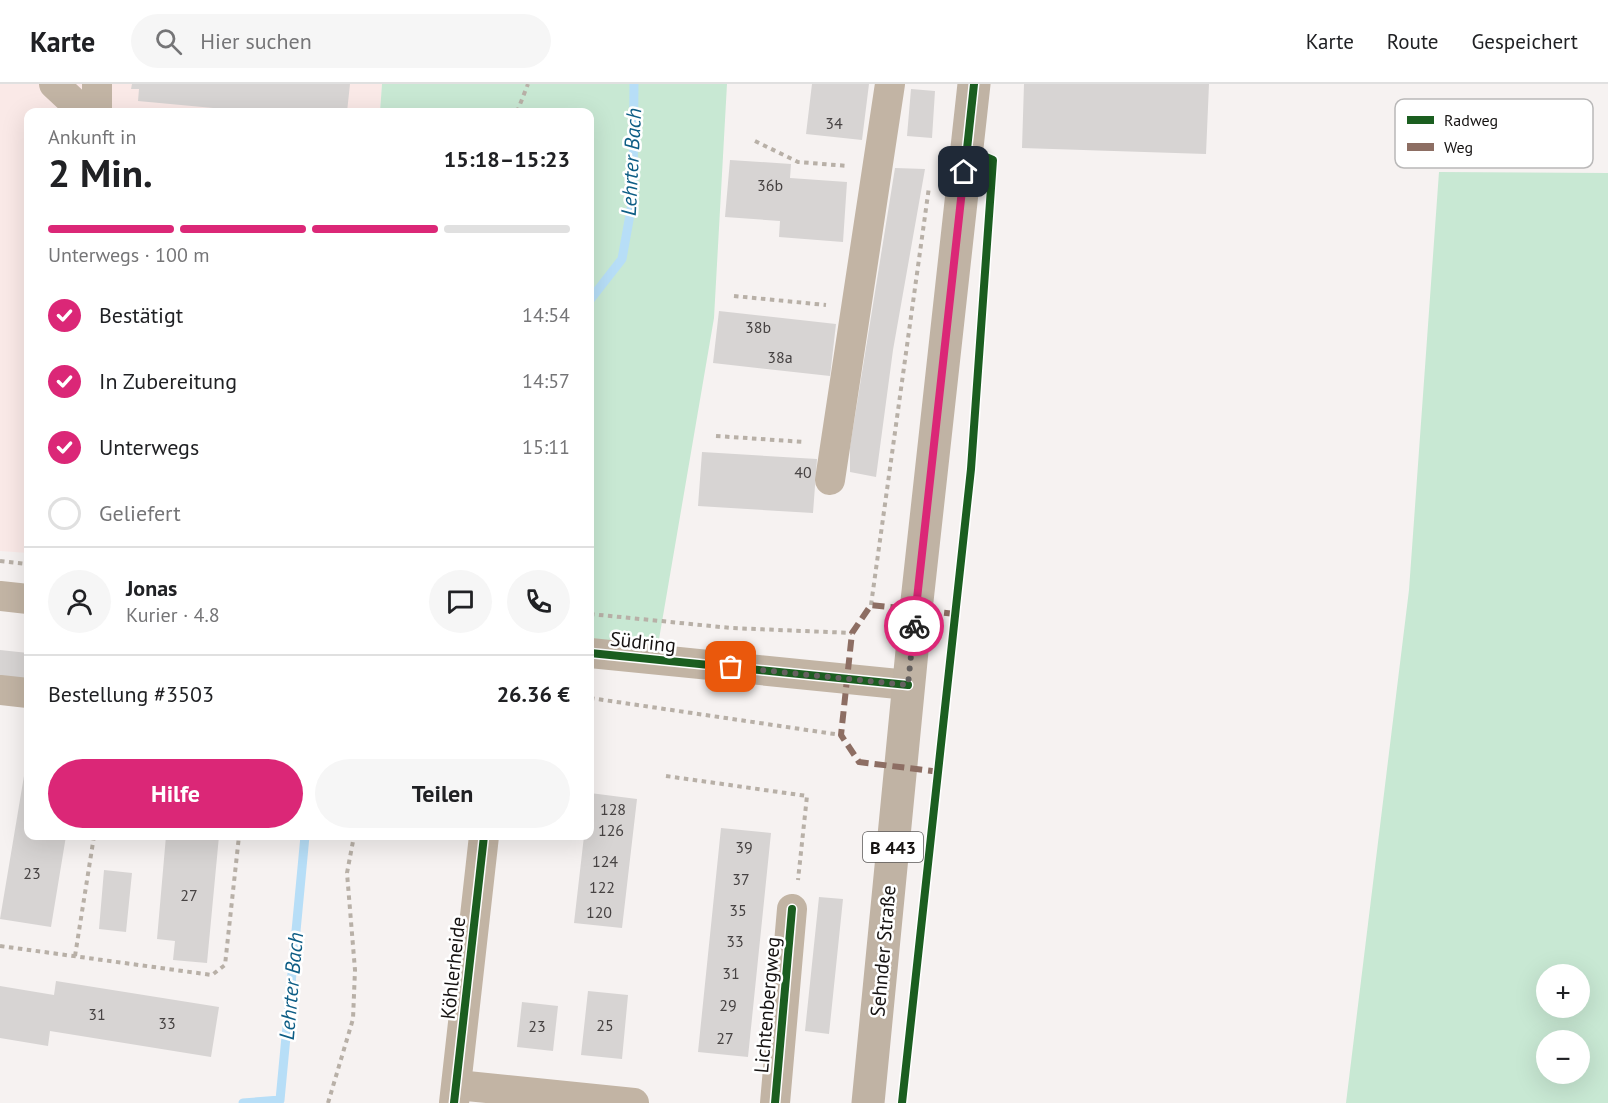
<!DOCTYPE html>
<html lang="de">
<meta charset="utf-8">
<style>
:root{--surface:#fff;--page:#f6f6f6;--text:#202124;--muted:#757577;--line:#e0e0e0;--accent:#db2777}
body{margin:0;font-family:"PT Sans",sans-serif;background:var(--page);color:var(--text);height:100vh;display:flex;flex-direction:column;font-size:22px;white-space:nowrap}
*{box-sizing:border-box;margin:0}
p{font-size:20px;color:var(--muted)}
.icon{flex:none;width:33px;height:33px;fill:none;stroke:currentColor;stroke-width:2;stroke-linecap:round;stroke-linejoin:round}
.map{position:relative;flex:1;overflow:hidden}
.sheet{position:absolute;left:24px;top:24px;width:570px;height:732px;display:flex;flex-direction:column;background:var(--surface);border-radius:12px;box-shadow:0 6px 24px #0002}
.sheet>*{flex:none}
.buttons{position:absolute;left:1536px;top:880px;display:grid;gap:12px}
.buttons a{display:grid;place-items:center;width:54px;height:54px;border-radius:50%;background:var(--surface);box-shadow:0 6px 24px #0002;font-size:30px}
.pin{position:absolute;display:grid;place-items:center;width:51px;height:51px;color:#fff;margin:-26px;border-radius:12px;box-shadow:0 3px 9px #0006}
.courier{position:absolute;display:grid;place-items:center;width:60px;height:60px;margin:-30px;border:4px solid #db2777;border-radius:50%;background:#fff;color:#222;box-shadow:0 2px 8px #0007}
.head em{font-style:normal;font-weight:600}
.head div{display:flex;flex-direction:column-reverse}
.head{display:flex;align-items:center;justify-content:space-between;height:102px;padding:0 24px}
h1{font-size:39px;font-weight:600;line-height:45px}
.bar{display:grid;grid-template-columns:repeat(4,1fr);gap:9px 6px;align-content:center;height:72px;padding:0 24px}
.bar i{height:8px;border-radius:4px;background:var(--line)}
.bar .current{background:var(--accent)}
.bar p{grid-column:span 4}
.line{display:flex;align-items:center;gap:15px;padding:0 24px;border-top:2px solid var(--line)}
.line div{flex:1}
.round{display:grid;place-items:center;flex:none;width:63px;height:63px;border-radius:32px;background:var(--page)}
ol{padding:0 24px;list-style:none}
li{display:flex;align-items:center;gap:18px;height:66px}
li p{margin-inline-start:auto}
li .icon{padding:6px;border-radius:50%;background:var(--accent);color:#fff;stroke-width:4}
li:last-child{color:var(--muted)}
li i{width:33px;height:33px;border:3px solid var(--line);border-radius:50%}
.action{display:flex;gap:12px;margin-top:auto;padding:12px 24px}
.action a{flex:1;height:69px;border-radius:36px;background:var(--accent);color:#fff;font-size:24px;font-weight:600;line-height:69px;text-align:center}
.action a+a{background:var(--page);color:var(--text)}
header{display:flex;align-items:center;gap:36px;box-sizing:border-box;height:84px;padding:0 30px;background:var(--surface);border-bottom:2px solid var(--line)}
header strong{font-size:28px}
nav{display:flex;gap:33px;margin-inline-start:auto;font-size:21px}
.search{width:420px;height:54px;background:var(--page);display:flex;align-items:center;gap:15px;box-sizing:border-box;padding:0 21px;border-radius:33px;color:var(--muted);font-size:22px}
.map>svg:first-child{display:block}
.education{fill:#fae9e7}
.green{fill:#c8e8d3;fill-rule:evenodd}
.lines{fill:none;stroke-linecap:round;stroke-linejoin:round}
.stream{stroke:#b7def7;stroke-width:9}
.building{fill:#d7d4d3}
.path{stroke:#b8b0a7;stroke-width:4;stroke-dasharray:4.5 4.5;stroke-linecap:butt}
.minor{stroke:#c2b4a4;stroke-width:30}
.major{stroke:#c0b3a4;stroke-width:33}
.quiet{stroke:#8d6e63;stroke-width:6;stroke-dasharray:12 6;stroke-linecap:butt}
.cycleway-casing{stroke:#fff;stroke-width:11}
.cycleway{stroke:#1b5e20;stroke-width:8}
.done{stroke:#64605f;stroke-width:6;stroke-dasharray:0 10.8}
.route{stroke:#db2777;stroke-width:8}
.labels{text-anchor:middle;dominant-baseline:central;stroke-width:5;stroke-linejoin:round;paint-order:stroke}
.number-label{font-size:16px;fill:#464242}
.shield{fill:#fff;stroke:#5b5958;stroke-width:1.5}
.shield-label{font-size:18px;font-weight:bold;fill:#151211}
.street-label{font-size:20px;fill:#151211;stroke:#fff}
.water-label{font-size:21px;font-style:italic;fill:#0d5d85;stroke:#fff}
.key{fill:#fff;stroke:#b9b8b8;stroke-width:1.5}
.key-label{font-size:16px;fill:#151211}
</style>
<header>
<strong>Karte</strong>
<div class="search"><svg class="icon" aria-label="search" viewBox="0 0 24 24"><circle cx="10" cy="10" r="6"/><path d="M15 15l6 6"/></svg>Hier suchen</div>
<nav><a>Karte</a><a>Route</a><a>Gespeichert</a></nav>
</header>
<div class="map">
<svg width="1608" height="1019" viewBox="0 0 1608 1019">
<rect width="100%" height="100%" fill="#f6f2f1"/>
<!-- education -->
<path class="education" d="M0,0H382L380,28H28V469L0,467Z"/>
<!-- green -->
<path class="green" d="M382,0H727L714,234L657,567L590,560V28H380Z
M1439,88L1608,89V1019H1346L1409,506ZM1546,891H1580V924H1546ZM1546,957H1580V990H1546Z"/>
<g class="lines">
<!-- stream -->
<path class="stream" d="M590,216L622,175L633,114L634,0
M243,1019L280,1016L305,752"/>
</g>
<!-- building -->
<path class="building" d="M132,0H350L347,28H256L138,17L139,5H131Z
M812,0H869L862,56L806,50Z
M1024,0H1209L1206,70L1022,64Z
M911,5L935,7L932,54L907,52Z
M730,76L791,80L790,94L847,98L843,158L779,153L780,137L725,133Z
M895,84L925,85L893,266L876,393L850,388V363Z
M719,227L836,240L830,292L713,279Z
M702,368L817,375L813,429L698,422Z
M0,566L28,569V595L0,592Z
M27,674L28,752H66L51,843L0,835Z
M590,709L637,715L622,844L574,839L584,752H590Z
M721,744L771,749L748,973L698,968Z
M166,752H219L207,879L173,876L175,857L157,855Z
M104,786L132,789L126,848L99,845Z
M819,813L843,815L829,950L805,947Z
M56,897L219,923L211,973L50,947L48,962L0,954V902L54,911Z
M588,907L628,911L622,975L581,971Z
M522,918L558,922L553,967L517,963Z"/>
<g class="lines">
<!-- path -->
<path class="path" d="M517,28L528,0
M755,57L798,78L848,82
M734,212L826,221
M716,352L805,358
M0,477L28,480
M871,521L929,103
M590,530L731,544L852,549
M590,614L841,651
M666,692L807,712L798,796
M0,862L212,891L225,881L239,752
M75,872L94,752
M328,1019L353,935L355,886L347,789L354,752"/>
<!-- minor -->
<path class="minor" d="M54,0L84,28
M97,0V28
M830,396L890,0
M0,512L28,515
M590,569L908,601
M0,606L28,609
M457,1001L634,1019
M454,1019L484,752
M775,1019L792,825"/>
<!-- major -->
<path class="major" d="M868,1019L916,526L974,0"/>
<!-- quiet -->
<path class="quiet" d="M940,688L859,678L841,651L852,549L871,521L955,530"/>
<!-- cycleway casing -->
<g class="cycleway-casing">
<path id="cycleway" d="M590,569L908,601
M454,1019L484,752
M775,1019L792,825
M902,1019L971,385L993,76L967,65L974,0"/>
</g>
<!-- cycleway -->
<use href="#cycleway" class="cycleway"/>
</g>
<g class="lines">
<!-- done -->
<path class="done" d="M731,583L908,601L914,542"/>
<!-- route -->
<path class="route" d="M914,542L964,88"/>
</g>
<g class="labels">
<!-- number labels -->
<g class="number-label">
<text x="834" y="39">34</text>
<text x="770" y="101">36b</text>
<text x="758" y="243">38b</text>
<text x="780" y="273">38a</text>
<text x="803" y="388">40</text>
<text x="613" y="725">128</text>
<text x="611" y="746">126</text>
<text x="744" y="763">39</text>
<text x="605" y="777">124</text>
<text x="32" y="789">23</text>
<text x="741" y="795">37</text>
<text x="602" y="803">122</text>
<text x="189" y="811">27</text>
<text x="738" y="826">35</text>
<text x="599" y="828">120</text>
<text x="735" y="857">33</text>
<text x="731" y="889">31</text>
<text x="728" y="921">29</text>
<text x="97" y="930">31</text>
<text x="167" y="939">33</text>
<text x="605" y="941">25</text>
<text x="537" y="942">23</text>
<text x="725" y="954">27</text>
</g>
<!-- shield labels -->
<rect class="shield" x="863" y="748" width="60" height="30" rx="4.5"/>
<g class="shield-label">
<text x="893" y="763">B 443</text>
</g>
<!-- street labels -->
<g class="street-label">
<text transform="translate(643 558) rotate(6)">Südring</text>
<text transform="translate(883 867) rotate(-85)">Sehnder Straße</text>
<text transform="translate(453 884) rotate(-84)">Köhlerheide</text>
<text transform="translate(767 921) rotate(-85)">Lichtenbergweg</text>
</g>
<!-- water labels -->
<g class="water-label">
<text transform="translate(631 78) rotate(-87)">Lehrter Bach</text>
<text transform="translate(291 902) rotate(-85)">Lehrter Bach</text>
</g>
</g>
<!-- legend -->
<rect x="1395" y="15" width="198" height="69" rx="9" class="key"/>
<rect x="1407" y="32" width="27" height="8" fill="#1b5e20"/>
<rect x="1407" y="59" width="27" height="8" fill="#8d6e63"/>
<g class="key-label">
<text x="1444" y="42">Radweg</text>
<text x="1444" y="69">Weg</text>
</g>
</svg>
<div class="buttons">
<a>+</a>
<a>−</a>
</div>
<div class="pin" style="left:731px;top:583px;background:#ea580c"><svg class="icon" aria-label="bag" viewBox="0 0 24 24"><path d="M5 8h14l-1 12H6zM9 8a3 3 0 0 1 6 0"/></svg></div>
<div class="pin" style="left:964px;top:88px;background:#1f2937"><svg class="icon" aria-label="home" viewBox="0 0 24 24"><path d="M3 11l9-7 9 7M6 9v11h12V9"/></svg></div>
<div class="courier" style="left:914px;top:542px"><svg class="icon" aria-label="bike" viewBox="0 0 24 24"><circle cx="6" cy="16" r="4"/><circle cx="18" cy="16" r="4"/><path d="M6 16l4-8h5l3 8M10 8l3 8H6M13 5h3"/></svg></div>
<section class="sheet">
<div class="head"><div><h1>2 Min.</h1><p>Ankunft in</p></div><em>15:18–15:23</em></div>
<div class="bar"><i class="current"></i><i class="current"></i><i class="current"></i><i></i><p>Unterwegs · 100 m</p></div>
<ol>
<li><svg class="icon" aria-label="check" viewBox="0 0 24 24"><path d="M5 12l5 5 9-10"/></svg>Bestätigt<p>14:54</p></li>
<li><svg class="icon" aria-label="check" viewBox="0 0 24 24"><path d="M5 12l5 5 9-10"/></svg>In Zubereitung<p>14:57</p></li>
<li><svg class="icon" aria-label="check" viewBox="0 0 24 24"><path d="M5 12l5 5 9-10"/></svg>Unterwegs<p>15:11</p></li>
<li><i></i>Geliefert</li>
</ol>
<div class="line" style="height:108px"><a class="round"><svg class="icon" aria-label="person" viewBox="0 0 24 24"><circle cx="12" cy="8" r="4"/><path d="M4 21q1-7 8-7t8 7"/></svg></a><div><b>Jonas</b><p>Kurier · 4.8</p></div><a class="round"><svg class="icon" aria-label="chat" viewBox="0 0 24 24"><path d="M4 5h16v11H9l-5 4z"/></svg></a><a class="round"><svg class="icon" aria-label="phone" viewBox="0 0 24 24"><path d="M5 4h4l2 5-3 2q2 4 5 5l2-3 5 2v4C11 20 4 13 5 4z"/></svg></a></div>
<div class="line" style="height:78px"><div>Bestellung #3503</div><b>26.36 €</b></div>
<div class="action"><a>Hilfe</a><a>Teilen</a></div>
</section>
</div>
